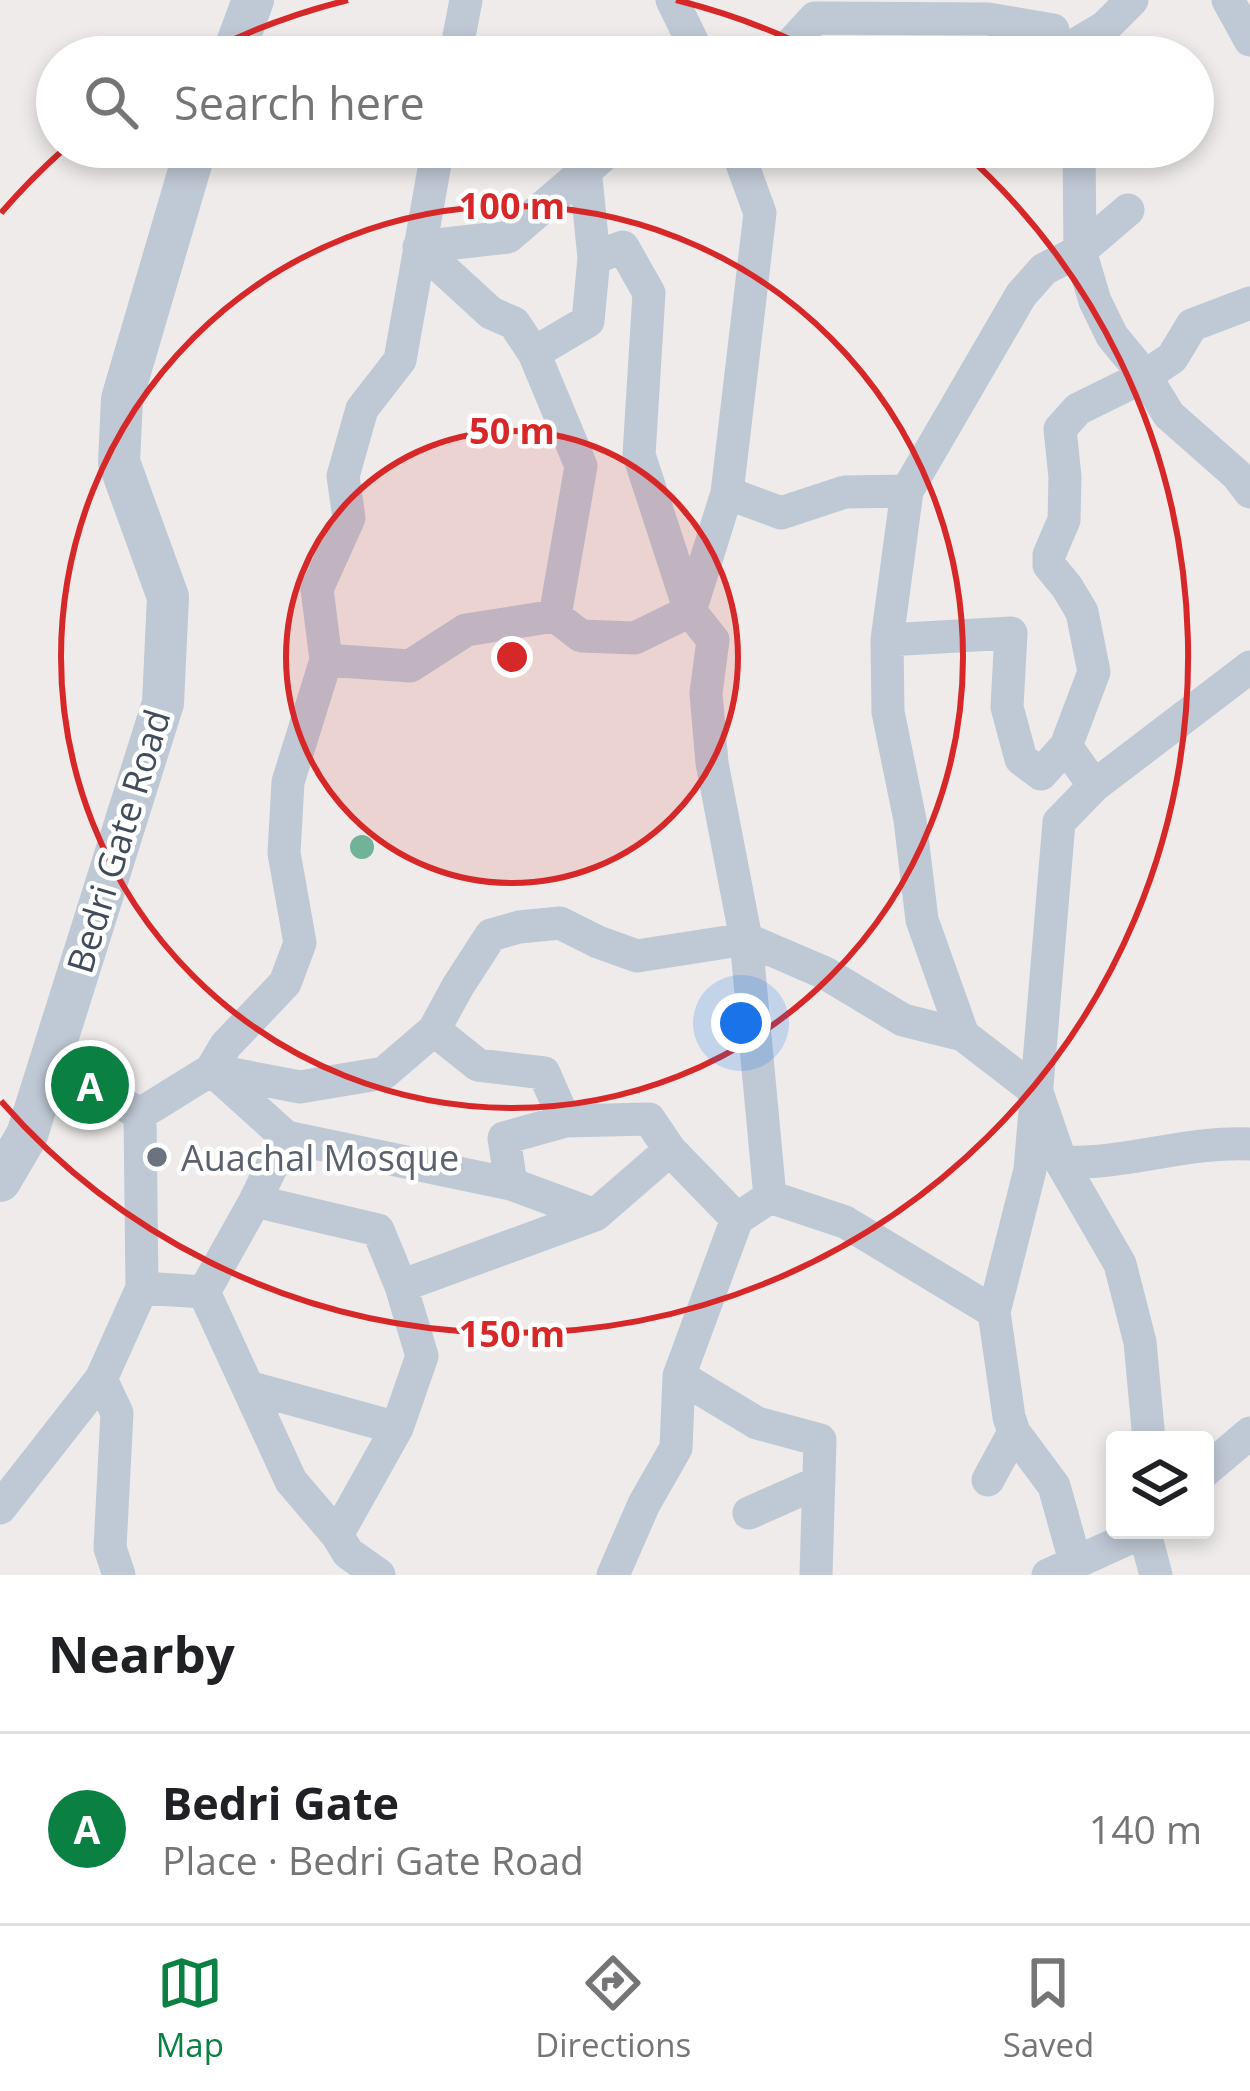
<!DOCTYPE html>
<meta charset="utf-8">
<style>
:root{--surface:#fff;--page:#f2f2f2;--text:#202124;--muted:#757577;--line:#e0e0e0;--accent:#0b8043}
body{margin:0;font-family:"Open Sans",sans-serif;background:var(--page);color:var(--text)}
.controls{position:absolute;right:36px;bottom:36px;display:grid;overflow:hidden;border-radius:12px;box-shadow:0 6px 18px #0003}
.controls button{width:108px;height:108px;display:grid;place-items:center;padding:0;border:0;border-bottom:3px solid var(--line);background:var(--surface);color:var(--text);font:60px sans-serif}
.you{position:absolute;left:741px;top:1023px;width:42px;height:42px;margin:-30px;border:9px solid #fff;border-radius:50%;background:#1a73e8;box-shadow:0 0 0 18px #1a73e833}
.badge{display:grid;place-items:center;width:78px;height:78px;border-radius:50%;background:var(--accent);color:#fff;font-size:39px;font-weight:700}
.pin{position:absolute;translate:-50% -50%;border:6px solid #fff;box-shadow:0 3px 12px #0006}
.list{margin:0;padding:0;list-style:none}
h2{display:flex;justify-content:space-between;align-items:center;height:156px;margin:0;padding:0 48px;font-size:51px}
h2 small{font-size:39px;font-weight:400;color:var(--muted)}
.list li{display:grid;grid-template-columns:78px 1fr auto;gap:36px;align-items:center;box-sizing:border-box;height:192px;padding:0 48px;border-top:3px solid var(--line)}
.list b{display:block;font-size:45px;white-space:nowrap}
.list p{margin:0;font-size:39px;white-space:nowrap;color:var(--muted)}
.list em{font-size:39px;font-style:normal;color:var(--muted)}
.icon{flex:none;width:66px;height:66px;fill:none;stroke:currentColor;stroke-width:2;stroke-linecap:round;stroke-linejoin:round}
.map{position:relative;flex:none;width:1250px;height:1575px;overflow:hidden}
.search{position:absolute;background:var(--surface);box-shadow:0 6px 18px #0003;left:36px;right:36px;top:36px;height:132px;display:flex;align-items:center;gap:30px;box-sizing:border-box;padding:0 42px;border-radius:66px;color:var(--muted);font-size:45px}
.sheet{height:348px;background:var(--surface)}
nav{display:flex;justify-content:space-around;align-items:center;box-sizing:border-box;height:168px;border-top:3px solid var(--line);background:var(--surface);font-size:33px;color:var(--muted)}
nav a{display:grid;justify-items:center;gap:6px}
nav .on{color:var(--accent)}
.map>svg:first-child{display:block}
</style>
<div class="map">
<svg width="1250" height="1575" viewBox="0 0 1250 1575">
<rect width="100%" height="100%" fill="#eeebea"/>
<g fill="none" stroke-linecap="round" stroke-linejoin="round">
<path stroke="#bfc8d5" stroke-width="33" d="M672 0 700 57
M1228 0 1250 40
M1060 54 1105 27 1132 0
M455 57 466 0
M779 57 815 18 988 19 1053 30
M736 147 760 213 727 493 781 513 845 492 907 491
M1079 147 1080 251 1095 301 1112 336 1145 376 1169 415 1237 475 1250 492
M419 247 508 237 613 147
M419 247 491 313 514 323 534 353
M594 258 623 247 649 293 639 455 690 611 713 640 706 693 712 763 746 939 770 1197 737 1219 679 1376 676 1448 644 1504 613 1575
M555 616 581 466 534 353 588 321 594 258 585 168
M887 640 1011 633 1007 707 1021 759 1041 774 1066 746
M326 660 410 666 466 630 555 616 581 636 635 638 690 611 727 493
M1094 786 1066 746 1094 672 1082 612 1067 587 1049 565V555L1064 520 1065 477 1060 429 1078 409 1145 376 1172 358 1192 325 1250 303
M434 1030 478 1065 544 1073 565 1121 504 1138 511 1184 595 1215
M963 1035 922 920 910 820 888 712 887 640 907 491 1021 295 1044 269 1080 251 1128 210
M49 1061 140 1114
M211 1070 300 1087 384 1073 434 1030 458 986 491 935 519 927 560 923 598 942 637 956 746 939 825 973 903 1020 963 1035 1037 1092 1061 1162 1120 1264 1140 1342 1149 1440
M140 1114 211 1070 226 1045 285 983 300 943 284 853 288 782 326 660 317 589 349 518 343 476 362 409 400 360 438 147
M565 1121 649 1119 670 1150
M286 1137 511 1184
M1061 1162C1124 1165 1187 1141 1250 1144
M770 1197 845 1222 994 1312
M255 1201 378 1230 401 1286 422 1356 397 1428 337 1535
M401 1286 595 1215 670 1150 737 1219
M142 1288 204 1292 291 1481 337 1535 348 1553 379 1575
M204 1292 255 1201 286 1137 213 1071
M679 1376 757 1423 820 1440 816 1575
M101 1379 117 1413 110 1548 119 1575
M248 1387 397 1428
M1205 1471 1250 1433
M988 1480 1014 1432
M0 1508 101 1379 142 1288 140 1114
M749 1513 819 1482
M1144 1530 1156 1575
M1075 1561 1054 1486 1014 1432 1009 1417 994 1312 1030 1170 1059 822 1094 786 1250 667
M1048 1575 1147 1530"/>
<path stroke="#bfc8d5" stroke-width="42" d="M232 57 253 0
M0 1181 27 1135 163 703 168 597 119 462 122 399 196 147"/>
</g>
<circle fill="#71b299" cx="362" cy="847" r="12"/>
<circle cx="512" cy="657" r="226" fill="#d62828" fill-opacity=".12"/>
<g fill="none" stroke="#d62828" stroke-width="6">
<circle cx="512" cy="657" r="226"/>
<circle cx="512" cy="657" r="451"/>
<path d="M1 213A677 677 0 0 1 63 150M199 56A677 677 0 0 1 348 0M676 0A677 677 0 0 1 825 56M961 150A677 677 0 1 1 1 1101"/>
</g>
<circle fill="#6b7280" stroke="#fff" stroke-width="4.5" cx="157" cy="1157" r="12"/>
<g text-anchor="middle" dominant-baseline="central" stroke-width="9" stroke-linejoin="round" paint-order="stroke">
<g font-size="36" fill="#414b5b" stroke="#fff">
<text transform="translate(118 841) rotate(-73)">Bedri Gate Road</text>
</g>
<g font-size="36" fill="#5b616d" stroke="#fff" text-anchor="start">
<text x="181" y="1157">Auachal Mosque</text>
</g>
</g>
<circle cx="512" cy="657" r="18" fill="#d62828" stroke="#fff" stroke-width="6"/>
<g font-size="36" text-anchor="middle" font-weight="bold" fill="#d62828" stroke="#fff" stroke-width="9" stroke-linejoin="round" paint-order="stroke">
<text x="512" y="219">100 m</text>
<text x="512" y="444">50 m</text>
<text x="512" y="1347">150 m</text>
</g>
</svg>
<div class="controls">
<button><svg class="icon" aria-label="layers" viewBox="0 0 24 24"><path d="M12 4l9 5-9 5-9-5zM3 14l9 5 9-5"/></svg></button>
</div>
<div class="you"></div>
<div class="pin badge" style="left:90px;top:1085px">A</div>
<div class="search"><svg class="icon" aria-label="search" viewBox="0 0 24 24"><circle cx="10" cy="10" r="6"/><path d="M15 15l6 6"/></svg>Search here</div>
</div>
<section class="sheet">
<h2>Nearby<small></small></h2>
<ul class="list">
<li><span class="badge">A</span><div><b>Bedri Gate</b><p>Place · Bedri Gate Road</p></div><em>140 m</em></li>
</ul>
</section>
<nav>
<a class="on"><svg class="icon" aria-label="map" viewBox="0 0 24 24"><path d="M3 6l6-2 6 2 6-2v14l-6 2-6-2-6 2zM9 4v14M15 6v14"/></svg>Map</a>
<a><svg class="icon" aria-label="directions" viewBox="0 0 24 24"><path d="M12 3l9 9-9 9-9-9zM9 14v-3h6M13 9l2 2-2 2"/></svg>Directions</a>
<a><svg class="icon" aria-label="saved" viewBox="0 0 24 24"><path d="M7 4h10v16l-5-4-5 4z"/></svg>Saved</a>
</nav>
